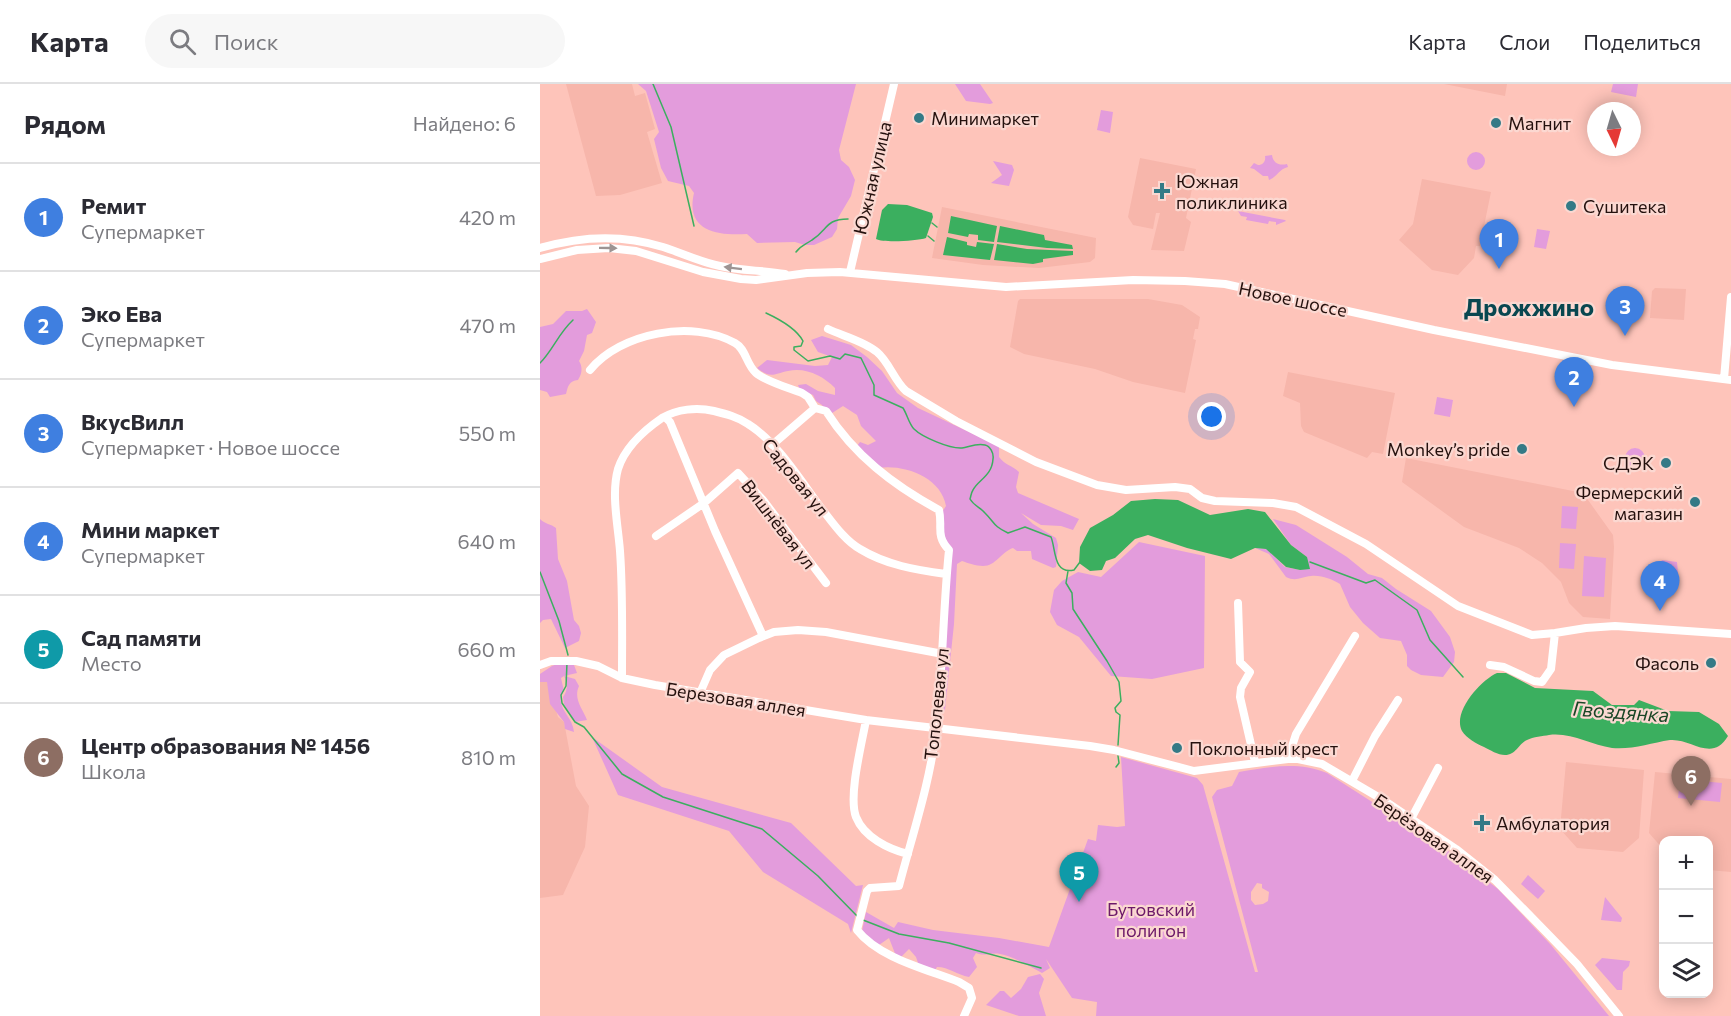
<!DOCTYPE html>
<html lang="ru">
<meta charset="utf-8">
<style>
:root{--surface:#fff;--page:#f7f7f7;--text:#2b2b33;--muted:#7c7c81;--line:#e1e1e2;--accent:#347a86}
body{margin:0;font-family:Commissioner,sans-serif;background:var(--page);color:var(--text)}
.controls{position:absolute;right:18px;bottom:18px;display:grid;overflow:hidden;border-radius:12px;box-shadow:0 3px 15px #0003}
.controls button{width:54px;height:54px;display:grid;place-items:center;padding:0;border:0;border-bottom:2px solid var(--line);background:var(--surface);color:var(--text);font:30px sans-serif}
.compass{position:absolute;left:1047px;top:18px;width:54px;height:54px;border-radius:50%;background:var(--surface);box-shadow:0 3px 15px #0003;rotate:175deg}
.you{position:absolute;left:672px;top:333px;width:21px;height:21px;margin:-15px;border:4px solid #fff;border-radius:50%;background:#1a73e8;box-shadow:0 0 0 9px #1a73e833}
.badge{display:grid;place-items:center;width:39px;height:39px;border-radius:50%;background:var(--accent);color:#fff;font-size:20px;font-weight:700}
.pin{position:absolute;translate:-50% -50px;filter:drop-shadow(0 2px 3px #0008)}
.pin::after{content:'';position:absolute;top:32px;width:21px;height:18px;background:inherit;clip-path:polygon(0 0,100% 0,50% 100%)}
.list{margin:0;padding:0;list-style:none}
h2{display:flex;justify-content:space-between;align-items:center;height:78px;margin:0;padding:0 24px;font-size:26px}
h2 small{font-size:20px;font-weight:400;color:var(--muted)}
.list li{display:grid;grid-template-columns:39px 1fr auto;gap:18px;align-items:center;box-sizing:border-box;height:108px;padding:0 24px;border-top:2px solid var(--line)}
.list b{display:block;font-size:22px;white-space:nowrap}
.list p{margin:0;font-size:20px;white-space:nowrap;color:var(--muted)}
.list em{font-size:20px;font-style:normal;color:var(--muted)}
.icon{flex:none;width:33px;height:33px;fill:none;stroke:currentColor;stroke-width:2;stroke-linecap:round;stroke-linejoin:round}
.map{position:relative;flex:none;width:1191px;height:932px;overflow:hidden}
header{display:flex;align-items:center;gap:36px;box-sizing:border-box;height:84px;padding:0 30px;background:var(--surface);border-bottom:2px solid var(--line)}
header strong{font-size:28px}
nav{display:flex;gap:33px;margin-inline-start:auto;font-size:21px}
.search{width:420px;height:54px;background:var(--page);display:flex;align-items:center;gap:15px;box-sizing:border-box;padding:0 21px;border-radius:33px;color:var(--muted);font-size:22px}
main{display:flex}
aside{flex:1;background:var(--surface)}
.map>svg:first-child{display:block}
</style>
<header>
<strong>Карта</strong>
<div class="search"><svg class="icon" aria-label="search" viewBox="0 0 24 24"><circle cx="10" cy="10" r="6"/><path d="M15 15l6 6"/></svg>Поиск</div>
<nav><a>Карта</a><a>Слои</a><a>Поделиться</a></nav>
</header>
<main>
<aside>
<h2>Рядом<small>Найдено: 6</small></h2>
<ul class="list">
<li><span class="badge" style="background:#3f7fe0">1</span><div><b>Ремит</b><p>Супермаркет</p></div><em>420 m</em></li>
<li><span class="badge" style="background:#3f7fe0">2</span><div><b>Эко Ева</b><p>Супермаркет</p></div><em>470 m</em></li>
<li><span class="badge" style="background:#3f7fe0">3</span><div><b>ВкусВилл</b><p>Супермаркет · Новое шоссе</p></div><em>550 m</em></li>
<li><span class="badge" style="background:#3f7fe0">4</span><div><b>Мини маркет</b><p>Супермаркет</p></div><em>640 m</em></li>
<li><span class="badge" style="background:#0f9aa8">5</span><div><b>Сад памяти</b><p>Место</p></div><em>660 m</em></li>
<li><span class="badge" style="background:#8d6e63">6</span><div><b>Центр образования № 1456</b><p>Школа</p></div><em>810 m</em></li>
</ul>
</aside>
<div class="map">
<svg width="1191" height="932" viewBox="0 0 1191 932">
<rect width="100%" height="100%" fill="#fec4ba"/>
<path fill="#f7b6ab" d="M26 0H92L95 12 105 9 115 45 107 48 122 99 80 111 56 112Z
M904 0H967L965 12Z
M600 74 656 85 646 134 651 138 644 167 611 166 620 129H616L613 145 593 141 588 133Z
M882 95 951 108 940 162H936L934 174 918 191 892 186 859 156 873 140Z
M402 123 556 154 555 174 550 178 499 184 443 181 392 174Z
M1115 204 1146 205 1144 236 1110 234 1112 207Z
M480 215H608L642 221 660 233 658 245H655L653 255 656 256 645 309 593 298 555 285 484 270 470 263 478 217Z
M748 288 855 309 843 370 832 368 827 374 764 348 761 342 760 319 743 312Z
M866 374 1043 409 1073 451 1074 463 1070 535 1043 533 1029 519 1021 498 1002 479 979 464 924 443 862 398Z
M0 598H7L18 633 24 638 36 702 49 722 45 763 23 811 0 814Z
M1026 678 1104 686 1099 754 1083 768 1037 764 1020 745Z
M1115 688 1191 695V788L1169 786 1168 756H1124L1123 765 1109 749Z"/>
<path fill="#e39cdc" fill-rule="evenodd" d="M98 0H316L299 66 301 76 309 83 315 96 311 112 298 134 297 145 292 153 274 161H265L255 158 217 159 207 150C177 152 145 147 154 109L149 102 128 97 121 84 114 55 119 48 106 7Z
M415 0H440L453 19 450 20 426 17Z
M1073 0H1098L1096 13 1071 8Z
M561 26 573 28 570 49 557 46Z
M927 77a9 9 0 1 1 18 0a9 9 0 1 1-18 0Z
M732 71C733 79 739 82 747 80L748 83C739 85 737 93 729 96L728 92H723L714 85 710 84 714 79 718 81C723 81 726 77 725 72Z
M453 77 472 81 474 86 469 102 451 99 462 91Z
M698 127 745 136 746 137 736 141V138L729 137 728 140 706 136 707 133 701 132Z
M997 145 1010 147 1006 165 994 163Z
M47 225 56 238 52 249 47 251 44 267 39 277C43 283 42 290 38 296 29 297 28 302 26 310L10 313 7 308 0 306V243L13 240 26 227H42Z
M282 252 311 261 327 273 342 287 357 309 378 324 459 362V373C465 381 473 382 479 388L476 403 478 409 539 435 533 446 521 442 501 441 481 429 493 440 516 454 518 461 516 483 513 484 492 475 491 467H477L473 464C461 468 456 482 443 482 436 482 428 479 422 477L417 480 414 540 405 626 401 631 409 466 402 458 400 431 406 422C401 393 364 380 338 384L313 367 320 358 328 361 336 357 321 342 317 331 303 322 289 331 282 321 276 317 273 311 260 306 258 301 266 300 278 307 295 311V304C283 292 266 283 248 287 233 290 231 295 217 284L227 276 275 282 288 281 292 273 278 268 271 256Z
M897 313 913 316 910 333 894 330Z
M1085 374a10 10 0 1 1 20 0a10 10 0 1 1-20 0Z
M1022 422 1038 423 1036 445 1021 444Z
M0 435C5 440 11 440 16 444L18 475 27 497 34 536 39 542 41 549 39 557 25 564 11 535 3 536 0 539Z
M733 435 756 441 807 473 828 490 842 494 856 505 891 527 910 553 915 568 914 578 903 593 881 591 871 586 867 582V571L861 557 840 554 823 539 810 523 800 500C791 495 782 491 771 492 761 493 756 498 746 493L729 470 715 464 727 465 745 483 760 486 767 473 751 461Z
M599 458 665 472 664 584 612 595 571 592 539 553 517 541 510 528 514 506 522 497 538 488 561 493Z
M1020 459 1036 460 1034 485 1019 484Z
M1044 472 1066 474 1064 513 1042 512Z
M1122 476 1137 478 1138 489 1130 493 1127 505H1119L1118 503 1120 479Z
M20 579 34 581 37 589 24 592 35 595 39 602C33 615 43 625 47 636L35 638 24 620 23 613C28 606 28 599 24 592L21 594 24 607C13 622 33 632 34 648L25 645 24 638 10 620 7 598H0V590L12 582Z
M52 653 122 703 251 739 316 802 323 801 311 849 308 840 223 788 189 747 78 711Z
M581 673 657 694 663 701 715 888H718L672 713 677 706 692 702 699 688C730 683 757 677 787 689L907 766 958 805 1011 861 1069 932H556L557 918 532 914 506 875 510 884 502 889C489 882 475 873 460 870 451 868 446 873 436 869L433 874 437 883 429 893C417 891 409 883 397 883L394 888 379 882 376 873 369 865 360 874 356 872 349 854 339 861 327 856 322 847 326 828 354 844 358 838 393 846 459 854 509 863 548 755 556 757 558 741 577 743 585 742ZM717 799 722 800V804L729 808 728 817 723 820 715 821 711 816V808Z
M1140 695 1182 699 1180 718 1138 714Z
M988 791 1005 807 998 815 981 800Z
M1065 813 1082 834 1081 838 1061 836Z
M1062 874 1090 877 1089 882 1083 888 1082 906H1077L1055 881Z
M500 890 504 895 499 909 506 932H479L446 921 460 907H464L471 914 481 905 488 893Z"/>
<path fill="#3baf5f" d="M348 120 367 121 392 129 393 133 386 154C377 157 343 159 336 155L342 126Z
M411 132 457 142 454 158 438 156V151L429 150 428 153 408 149Z
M460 142 504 151 505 156 532 161 533 165 507 164 457 158Z
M407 153 427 158V161L436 163 437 158 454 160 450 176 403 171Z
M457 160 487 165 533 167V171L503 175V178L493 180 454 176Z
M615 415 638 416 670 431 708 425 725 428 751 461 767 473 770 485 760 486 746 483 726 465 715 464 691 475 647 464 608 451 595 455 575 474 566 477 562 486 550 487 539 479 540 463 550 444 573 431 591 417Z
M957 589H966L995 604 1053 607 1072 621H1094L1099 616 1128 627 1159 628 1179 640 1188 652C1172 679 1151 654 1130 656 1111 659 1091 666 1072 664 1051 661 1031 648 1009 651 1003 652 993 653 987 656 979 659 976 671 965 671 958 671 950 666 944 663 937 660 926 654 922 647 912 628 941 596 957 589Z"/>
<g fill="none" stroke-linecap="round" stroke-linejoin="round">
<path stroke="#3baf5f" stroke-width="1.5" d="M113 0 131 43 154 142
M392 139 397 143
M388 152 394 157
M256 168C261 161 265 161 272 156 288 146 285 135 308 135
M226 229C239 235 256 244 263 257L261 262 254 263V266L268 277 290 272 300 275 305 270 321 274 334 301V311L363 324C367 330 369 340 374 345 382 353 410 365 422 364 429 363 436 359 445 361 450 362 454 369 453 375 452 392 438 396 433 406 431 409 431 412 430 415 434 422 440 423 445 429 455 439 453 442 468 449L485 443 511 453C516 465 513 491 534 486L540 478
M0 279C13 266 18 250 33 236
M770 478 826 499 835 496 877 526 890 556 923 593
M528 487 526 499 532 509 533 525 567 577 579 598 581 617 575 624 576 628 580 631 578 661
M0 488 19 537 28 571
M27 579 26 602 21 611 22 619 35 638 44 643 82 690 123 713 222 745 278 792 317 832
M576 683 579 679 578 672
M323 836 359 850 409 859 501 884"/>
<path stroke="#fff" stroke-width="8" d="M0 164C41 152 82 150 123 163 142 169 160 178 180 182 201 187 223 186 245 190
M0 175 37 166 69 164 96 167 163 188 201 195 216 196 267 189 300 188 466 203 593 196 645 197 685 200 894 246 1072 281 1191 296
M310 188 354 0
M288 245C303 252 324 257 337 268 349 278 354 296 366 307L416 337 496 378 557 401 586 406 635 403 650 405 662 414 675 417 733 419 756 423 826 460 918 522 992 551 1015 549 1046 544 1075 542 1191 550
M50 286C80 249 152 235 195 259 206 265 206 280 216 289 225 297 249 304 262 309L268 313 275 324
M1184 295 1191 213
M125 333 130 338 175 447 223 552
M232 361 275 324 286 327C314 371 353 401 399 426 403 443 395 451 409 466 403 525 403 585 396 645 391 696 372 752 359 802L330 804 327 807 317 846C339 874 386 885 419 898L429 904 432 914 424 932
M116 452 164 419 198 389 223 416 286 499
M698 519 700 578 710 588 701 604 700 613 715 678
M0 581 11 577H36L58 582 82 594 115 601 326 636 550 662 574 666 654 687 748 675H758L782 680 845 717 916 765 955 796 1006 848 1037 880 1079 932
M950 581 964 583 994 597 1002 598 1011 585 1015 549
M82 594C82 552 83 509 80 467 78 441 71 410 78 385 85 363 103 347 122 334 137 325 157 323 174 327 186 330 198 333 208 340 239 359 263 401 285 429 295 442 306 457 320 465 346 481 376 486 406 490
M160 609 170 586 184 571 219 554 234 548 258 546 286 548 403 570
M326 636C322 659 308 712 316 733 324 753 348 765 368 770
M748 675 756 650 815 552
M812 697 835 652 858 616
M871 735 898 684"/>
</g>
<defs><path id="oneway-solid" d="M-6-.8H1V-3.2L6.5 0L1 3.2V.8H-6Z" transform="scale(1.5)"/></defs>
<g fill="#9d9493">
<use href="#oneway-solid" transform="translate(68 164) rotate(1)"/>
<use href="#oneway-solid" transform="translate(193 184) rotate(-173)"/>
</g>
<g fill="#347a86" stroke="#fbd8d1" stroke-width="2">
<circle cx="379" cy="34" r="6"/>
<circle cx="956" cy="39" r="6"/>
<path d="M619 98h6v6h6v6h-6v6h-6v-6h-6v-6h6z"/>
<circle cx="1031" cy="122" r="6"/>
<circle cx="982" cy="365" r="6"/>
<circle cx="1126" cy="379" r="6"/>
<circle cx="1155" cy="418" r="6"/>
<circle cx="1171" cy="579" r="6"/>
<circle cx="637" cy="664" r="6"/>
<path d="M939 730h6v6h6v6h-6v6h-6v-6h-6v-6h6z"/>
</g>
<g text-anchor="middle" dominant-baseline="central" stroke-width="4.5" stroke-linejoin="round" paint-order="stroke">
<g font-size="18" fill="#25110e" stroke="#fbd8d1" text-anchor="start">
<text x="391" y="34">Минимаркет</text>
<text x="968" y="39">Магнит</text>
<text x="636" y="97">Южная<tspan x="636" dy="21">поликлиника</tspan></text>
<text x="1043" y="122">Сушитека</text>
<text x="970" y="365" text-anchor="end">Monkey’s pride</text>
<text x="1114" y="379" text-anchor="end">СДЭК</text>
<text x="1143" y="408" text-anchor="end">Фермерский<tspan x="1143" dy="21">магазин</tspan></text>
<text x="1159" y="579" text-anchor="end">Фасоль</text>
<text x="649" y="664">Поклонный крест</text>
<text x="956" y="739">Амбулатория</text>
</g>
<g font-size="18" fill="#25110e" stroke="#fbd8d1">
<text transform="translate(332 94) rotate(-77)">Южная улица</text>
<text transform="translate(753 215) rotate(12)">Новое шоссе</text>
<text transform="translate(256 393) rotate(51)">Садовая ул</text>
<text transform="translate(239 440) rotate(52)">Вишнёвая ул</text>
<text transform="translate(196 615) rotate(9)">Березовая аллея</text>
<text transform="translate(396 620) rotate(-84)">Тополевая ул</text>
<text transform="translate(894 754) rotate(35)">Берёзовая аллея</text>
</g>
<g font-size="18" fill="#6d1969" stroke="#fbd8d1">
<text x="611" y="825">Бутовский<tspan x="611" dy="21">полигон</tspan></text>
</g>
<g font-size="20" font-style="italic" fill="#1a4626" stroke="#fbd8d1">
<text transform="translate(1081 627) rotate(4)">Гвоздянка</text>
</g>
<g font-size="24" font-weight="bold" fill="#084750" stroke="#fbd8d1">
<text x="989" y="222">Дрожжино</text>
</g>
</g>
</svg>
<div class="controls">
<button>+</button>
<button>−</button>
<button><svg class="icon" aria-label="layers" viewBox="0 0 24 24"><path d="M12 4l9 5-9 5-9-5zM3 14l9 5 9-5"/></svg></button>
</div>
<svg class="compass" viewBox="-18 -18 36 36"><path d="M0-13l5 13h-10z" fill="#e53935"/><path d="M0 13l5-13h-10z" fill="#7c7c81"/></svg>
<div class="you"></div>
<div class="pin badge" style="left:959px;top:185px;background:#3f7fe0">1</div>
<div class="pin badge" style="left:1034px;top:323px;background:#3f7fe0">2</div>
<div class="pin badge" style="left:1085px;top:252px;background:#3f7fe0">3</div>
<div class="pin badge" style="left:1120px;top:527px;background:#3f7fe0">4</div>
<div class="pin badge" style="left:539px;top:818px;background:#0f9aa8">5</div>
<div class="pin badge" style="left:1151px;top:722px;background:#8d6e63">6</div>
</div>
</main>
